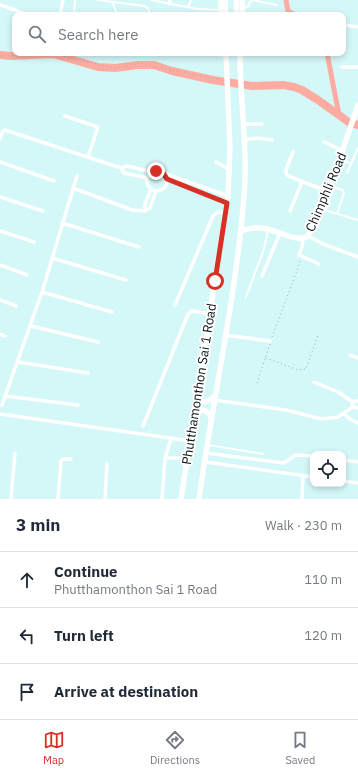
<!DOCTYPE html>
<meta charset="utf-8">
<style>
:root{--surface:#fff;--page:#f2f2f3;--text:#1f2937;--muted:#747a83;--line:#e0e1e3;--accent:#d93025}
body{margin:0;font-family:"IBM Plex Sans",sans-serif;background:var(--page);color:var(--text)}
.controls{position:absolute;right:12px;bottom:12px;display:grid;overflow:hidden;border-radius:8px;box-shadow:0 2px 6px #0003}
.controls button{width:36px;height:36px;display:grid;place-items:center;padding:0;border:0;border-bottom:1px solid var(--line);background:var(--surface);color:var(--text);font:20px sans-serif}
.stop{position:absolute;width:12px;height:12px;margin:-9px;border:3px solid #d93025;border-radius:50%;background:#fff}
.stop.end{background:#d93025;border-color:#fff;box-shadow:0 1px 4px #0008}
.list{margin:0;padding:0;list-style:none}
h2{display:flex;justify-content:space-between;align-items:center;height:52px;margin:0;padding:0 16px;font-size:17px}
h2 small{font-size:13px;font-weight:400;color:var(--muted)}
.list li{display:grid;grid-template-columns:26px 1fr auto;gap:12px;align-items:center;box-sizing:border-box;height:56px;padding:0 16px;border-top:1px solid var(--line)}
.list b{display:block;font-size:15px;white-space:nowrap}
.list p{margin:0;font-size:13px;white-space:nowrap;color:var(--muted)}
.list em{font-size:13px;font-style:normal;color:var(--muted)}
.icon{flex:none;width:22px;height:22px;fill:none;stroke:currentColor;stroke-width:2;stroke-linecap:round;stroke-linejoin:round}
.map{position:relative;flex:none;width:358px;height:499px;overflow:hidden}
.search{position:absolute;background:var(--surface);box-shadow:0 2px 6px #0003;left:12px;right:12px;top:12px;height:44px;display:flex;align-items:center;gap:10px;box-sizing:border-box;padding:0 14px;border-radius:8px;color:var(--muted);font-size:15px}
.sheet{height:220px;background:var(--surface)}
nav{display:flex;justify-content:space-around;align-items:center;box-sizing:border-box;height:56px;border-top:1px solid var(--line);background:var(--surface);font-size:11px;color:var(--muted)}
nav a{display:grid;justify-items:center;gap:2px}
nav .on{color:var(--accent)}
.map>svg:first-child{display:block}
</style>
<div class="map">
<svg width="358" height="499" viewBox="0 0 358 499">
<rect width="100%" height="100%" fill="#d4f7f8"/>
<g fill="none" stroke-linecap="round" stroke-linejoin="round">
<path stroke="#feaca1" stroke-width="5" d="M286 0 288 11 295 15
M327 53 339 115"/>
<path stroke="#feaca1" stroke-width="8" d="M0 55 10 56 53 54 98 67 115 68 138 65H154L172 71 213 80 252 86 283 85 294 87 302 90 318 100 350 123 358 125"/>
<path stroke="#90acad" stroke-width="1" stroke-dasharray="1 3" stroke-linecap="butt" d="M0 56 58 55 114 68 142 63 155 67 217 79
M272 337 298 268 300 260
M266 358 298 370 306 369 318 335
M257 383 270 344"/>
<path stroke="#fff" stroke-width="2" d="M98 0 144 6 148 8 150 15
M151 0 197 9 221 10
M112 2 118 15
M188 7 191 0
M244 8 249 6V3L252 0 277 5
M74 15 75 0
M342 159 351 164 358 148
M347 173 351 164
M321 209 358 220
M326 210C329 203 330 191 336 188L343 190 344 193 337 214
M246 297 264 249 268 230
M208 445 263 454"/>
<path stroke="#fff" stroke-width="3.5" d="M169 4 170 0
M0 5 29 15
M60 15 63 0
M343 21 345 25 358 27
M195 53 226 55
M342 67H358
M65 116 98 127 88 157
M244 124H262
M0 139 3 131 5 130 121 168
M244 140 258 138 272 140
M324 142 343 151
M293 152 286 170V173L288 176 327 191
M0 162 54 181
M216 162 230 170
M147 181a10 10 0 1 1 20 0a10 10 0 1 1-20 0Z
M163 173 228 196
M147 178 124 173 121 168 127 166 152 172
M167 179 227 203
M73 188 132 210 145 211
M151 189 145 204V211L150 208 156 191
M0 197 43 211
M290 211 302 182
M62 223 139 247
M0 231 34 242
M308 236 323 244 358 257
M303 239 302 247 299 255 319 264
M52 258 126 280
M0 265 27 275
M262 276 280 233
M42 292 112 312
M0 300 16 306
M175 305 213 216 218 212 226 213
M31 326 98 342
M0 334 5 336
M225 335 270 341
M350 355 358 358
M18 362 88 373
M314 382 338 392 353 402
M5 396 78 405
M214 400 286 410 322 419 338 417 353 407
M358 401H355L352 403 353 407 358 408
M2 405 42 292 77 176
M0 414 191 441
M344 414 350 419 358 423
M143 426 188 314 192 311 210 314
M206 453 284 463 296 455 313 456
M165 458H188
M343 460 358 462
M205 462 313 477
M343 481 358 483
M11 499 15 453
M58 499 61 461 63 459H71
M105 499 107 464
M162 499 165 458 171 439
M302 499 303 476"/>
<path stroke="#fff" stroke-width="5.5" d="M221 0V15
M225 0 226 15
M236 0 237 15
M242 0 243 15
M241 231C247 229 255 227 262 228 276 229 297 244 308 236L340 158 358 105
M197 395 200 401C206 403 210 401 215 396
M195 415C201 407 208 410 211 418
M181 499 228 196 230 148 226 53
M199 499C213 398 236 297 244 196 248 148 240 101 240 53"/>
</g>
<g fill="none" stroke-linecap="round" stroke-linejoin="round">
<path stroke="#d93025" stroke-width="5" d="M156 171 163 173 167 179 227 203 215 281"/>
</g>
<g text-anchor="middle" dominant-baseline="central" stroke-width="4" stroke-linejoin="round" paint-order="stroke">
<g font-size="13" fill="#061213" stroke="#fff">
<text transform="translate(326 192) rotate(-67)">Chimphli Road</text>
<text transform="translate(199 384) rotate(-81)">Phutthamonthon Sai 1 Road</text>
</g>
</g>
</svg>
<div class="controls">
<button><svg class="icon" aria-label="locate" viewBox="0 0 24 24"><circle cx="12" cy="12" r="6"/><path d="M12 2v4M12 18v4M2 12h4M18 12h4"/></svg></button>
</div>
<div class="stop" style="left:215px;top:281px"></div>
<div class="stop end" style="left:156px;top:171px"></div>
<div class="search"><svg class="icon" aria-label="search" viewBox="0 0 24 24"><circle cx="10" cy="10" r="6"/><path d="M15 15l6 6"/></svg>Search here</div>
</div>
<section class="sheet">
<h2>3 min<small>Walk · 230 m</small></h2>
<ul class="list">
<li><svg class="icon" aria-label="ahead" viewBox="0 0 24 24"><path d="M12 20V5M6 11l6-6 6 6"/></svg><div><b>Continue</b><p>Phutthamonthon Sai 1 Road</p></div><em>110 m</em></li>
<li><svg class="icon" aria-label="left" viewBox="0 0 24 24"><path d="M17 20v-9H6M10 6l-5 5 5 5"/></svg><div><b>Turn left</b></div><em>120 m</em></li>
<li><svg class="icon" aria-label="arrive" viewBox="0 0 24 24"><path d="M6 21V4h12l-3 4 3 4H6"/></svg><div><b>Arrive at destination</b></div></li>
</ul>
</section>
<nav>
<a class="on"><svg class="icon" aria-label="map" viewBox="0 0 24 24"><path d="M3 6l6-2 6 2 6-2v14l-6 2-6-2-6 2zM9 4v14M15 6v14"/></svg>Map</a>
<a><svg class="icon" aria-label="directions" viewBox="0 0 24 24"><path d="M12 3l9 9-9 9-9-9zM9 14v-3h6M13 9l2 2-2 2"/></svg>Directions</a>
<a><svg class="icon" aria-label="saved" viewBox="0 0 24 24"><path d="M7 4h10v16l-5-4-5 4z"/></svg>Saved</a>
</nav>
